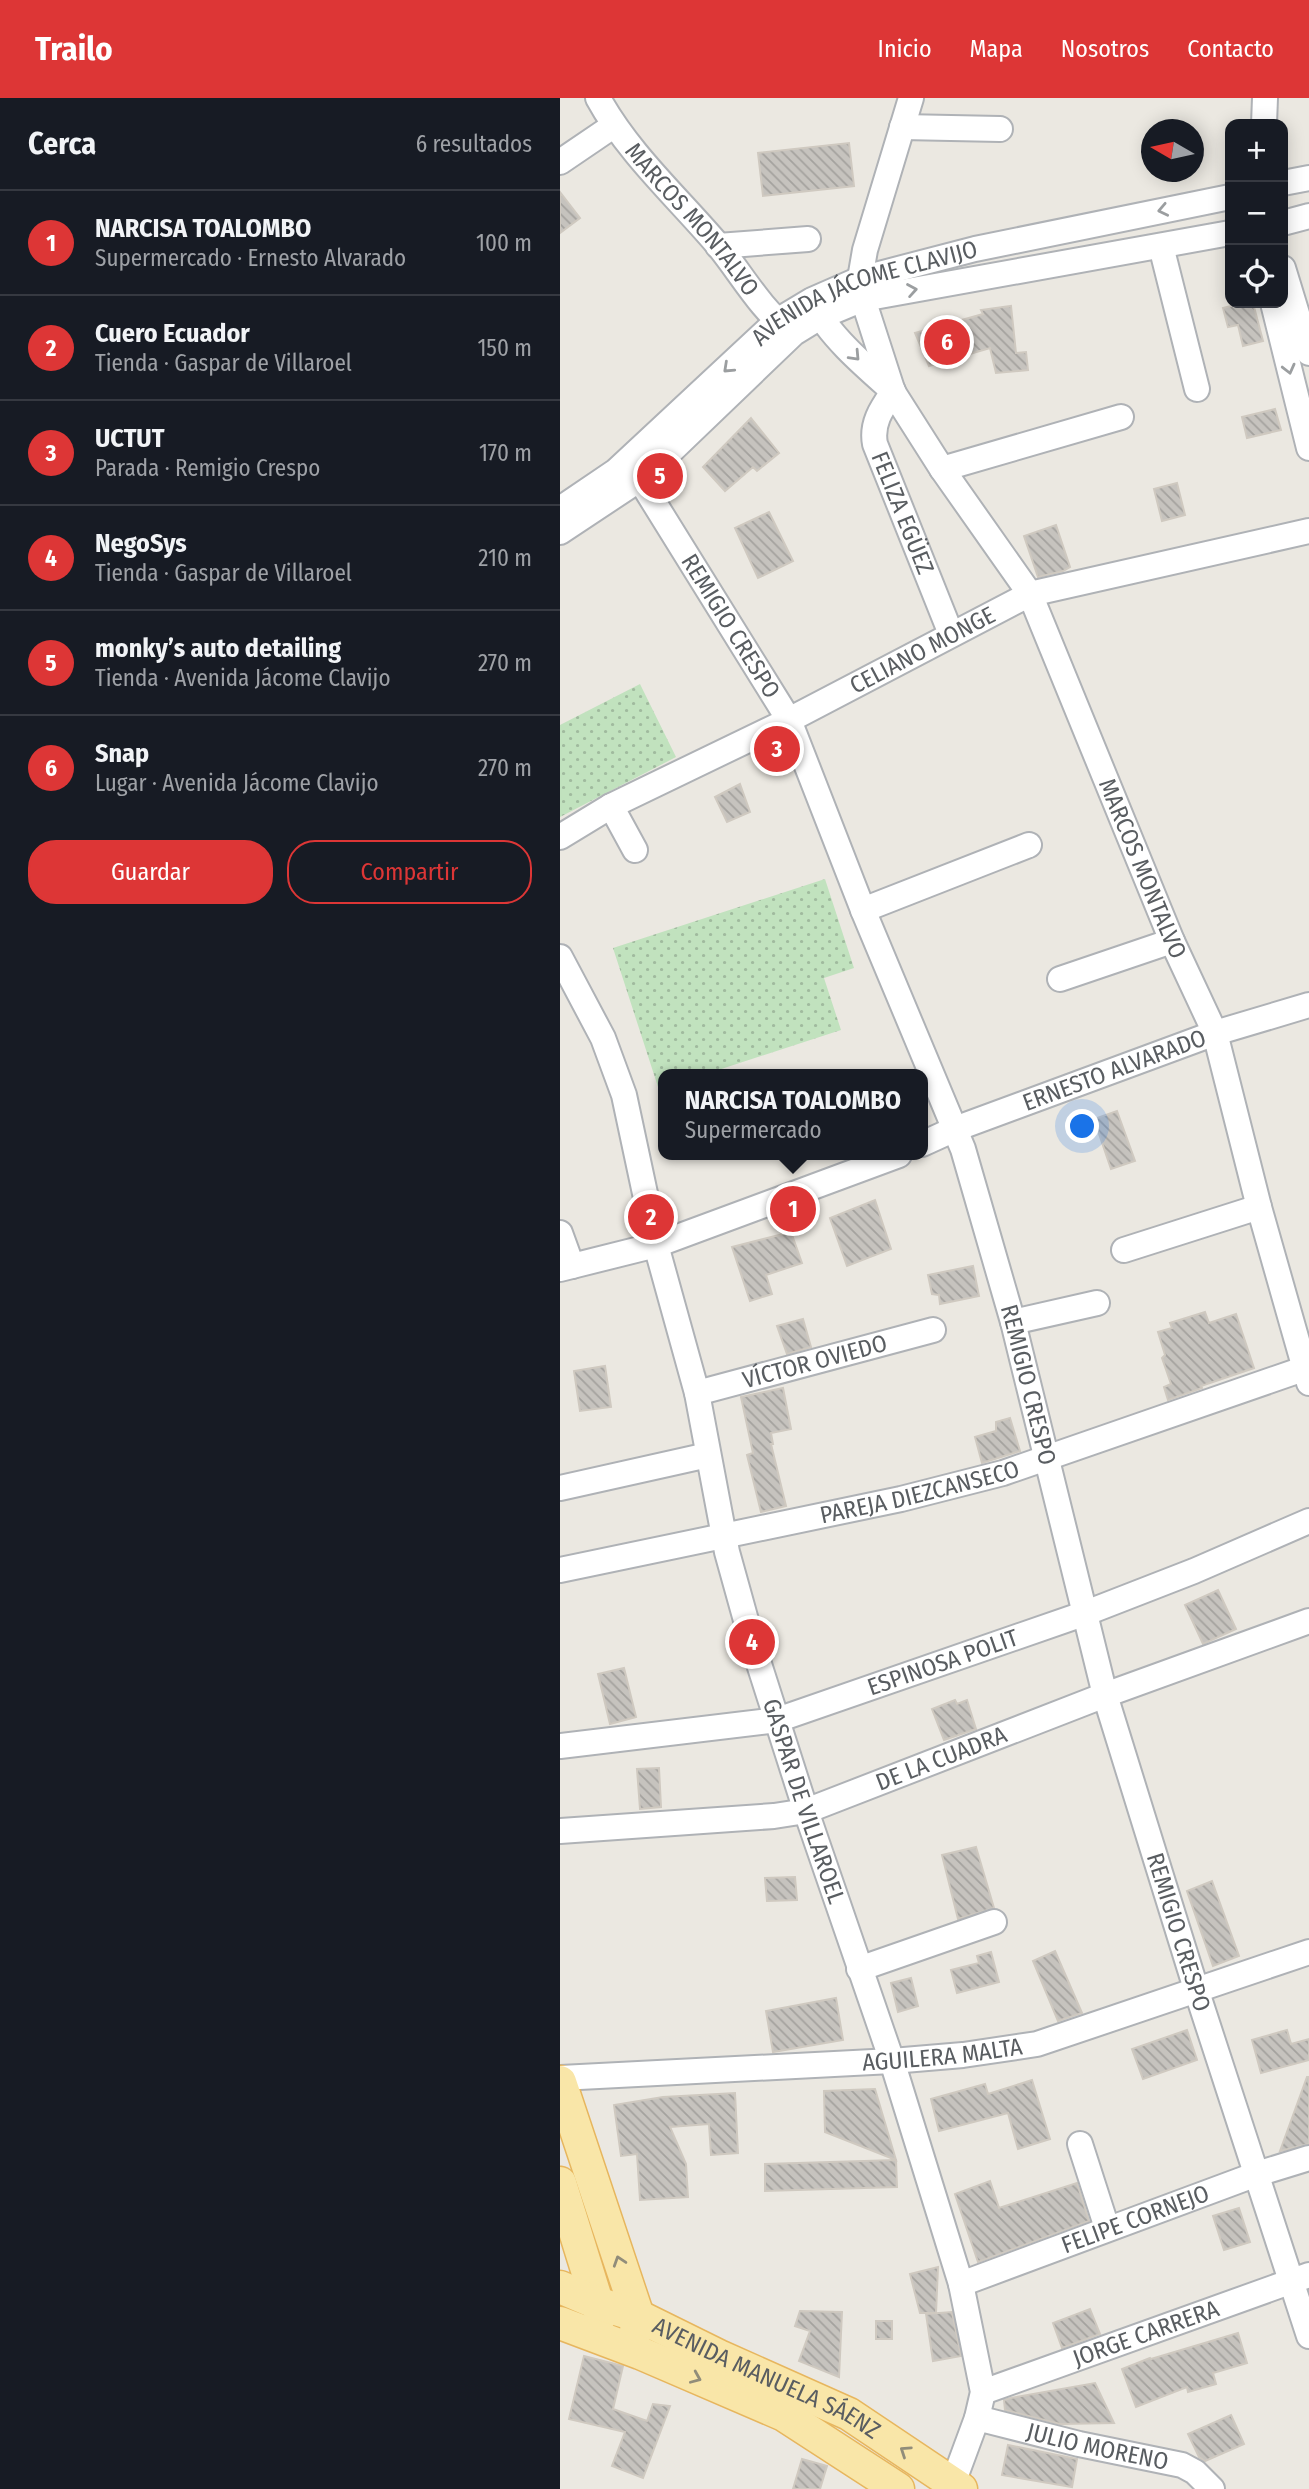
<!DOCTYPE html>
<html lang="es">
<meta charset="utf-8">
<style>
:root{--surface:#171b24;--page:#242831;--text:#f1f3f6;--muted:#9ea1a6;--line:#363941;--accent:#dd3636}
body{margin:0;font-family:"Fira Sans Condensed",sans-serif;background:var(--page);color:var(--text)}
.controls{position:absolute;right:21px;top:21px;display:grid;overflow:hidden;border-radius:14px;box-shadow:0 4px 18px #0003}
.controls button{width:63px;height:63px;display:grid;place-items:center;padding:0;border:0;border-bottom:2px solid var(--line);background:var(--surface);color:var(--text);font:35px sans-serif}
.compass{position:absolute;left:581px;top:21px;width:63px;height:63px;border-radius:50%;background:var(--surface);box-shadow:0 4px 18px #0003;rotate:279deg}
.you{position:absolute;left:523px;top:1029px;width:24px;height:24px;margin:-18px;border:5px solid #fff;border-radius:50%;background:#1a73e8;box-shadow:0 0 0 10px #1a73e833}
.badge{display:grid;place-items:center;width:46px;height:46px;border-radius:50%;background:var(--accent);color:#fff;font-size:23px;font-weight:700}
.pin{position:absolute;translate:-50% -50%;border:4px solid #fff;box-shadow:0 2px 7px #0006}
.popup{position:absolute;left:98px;top:971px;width:270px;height:91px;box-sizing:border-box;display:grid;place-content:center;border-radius:14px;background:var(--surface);filter:drop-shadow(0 2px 5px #0005);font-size:23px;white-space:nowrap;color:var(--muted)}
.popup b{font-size:26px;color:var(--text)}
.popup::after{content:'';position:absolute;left:50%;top:100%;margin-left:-14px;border:14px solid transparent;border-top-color:var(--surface)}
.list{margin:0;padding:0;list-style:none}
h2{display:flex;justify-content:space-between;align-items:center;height:91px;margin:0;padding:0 28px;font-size:30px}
h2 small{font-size:23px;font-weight:400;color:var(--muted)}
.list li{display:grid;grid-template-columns:46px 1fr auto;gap:21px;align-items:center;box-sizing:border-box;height:105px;padding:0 28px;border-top:2px solid var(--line)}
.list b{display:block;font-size:26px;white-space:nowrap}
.list p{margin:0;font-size:23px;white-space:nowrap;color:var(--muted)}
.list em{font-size:23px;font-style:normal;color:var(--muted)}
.actions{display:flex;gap:14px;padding:21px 28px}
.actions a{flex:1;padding:16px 0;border:2px solid var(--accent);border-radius:28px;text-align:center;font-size:24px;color:var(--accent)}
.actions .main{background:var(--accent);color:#fff}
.icon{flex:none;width:38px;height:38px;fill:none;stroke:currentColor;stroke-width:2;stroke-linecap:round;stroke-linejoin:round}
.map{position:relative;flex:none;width:749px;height:2391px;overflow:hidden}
header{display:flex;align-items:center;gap:42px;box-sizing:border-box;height:98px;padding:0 35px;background:var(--accent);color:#fff}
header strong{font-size:33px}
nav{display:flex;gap:38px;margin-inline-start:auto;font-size:24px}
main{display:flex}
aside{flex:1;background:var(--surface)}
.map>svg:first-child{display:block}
</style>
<header>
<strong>Trailo</strong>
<nav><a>Inicio</a><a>Mapa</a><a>Nosotros</a><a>Contacto</a></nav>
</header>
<main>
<aside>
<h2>Cerca<small>6 resultados</small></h2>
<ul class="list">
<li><span class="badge">1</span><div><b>NARCISA TOALOMBO</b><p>Supermercado · Ernesto Alvarado</p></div><em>100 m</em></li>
<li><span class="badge">2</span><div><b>Cuero Ecuador</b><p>Tienda · Gaspar de Villaroel</p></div><em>150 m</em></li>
<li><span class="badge">3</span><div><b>UCTUT</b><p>Parada · Remigio Crespo</p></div><em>170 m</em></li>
<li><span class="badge">4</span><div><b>NegoSys</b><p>Tienda · Gaspar de Villaroel</p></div><em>210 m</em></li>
<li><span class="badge">5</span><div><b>monky’s auto detailing</b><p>Tienda · Avenida Jácome Clavijo</p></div><em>270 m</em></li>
<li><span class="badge">6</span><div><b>Snap</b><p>Lugar · Avenida Jácome Clavijo</p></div><em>270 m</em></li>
</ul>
<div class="actions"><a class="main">Guardar</a><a>Compartir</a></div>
</aside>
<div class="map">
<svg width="749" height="2391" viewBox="0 0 749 2391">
<defs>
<pattern id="green-dots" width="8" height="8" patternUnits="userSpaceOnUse" patternTransform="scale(1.75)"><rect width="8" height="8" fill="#c1e2be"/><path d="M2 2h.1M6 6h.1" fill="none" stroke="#a0ba9e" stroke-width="1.8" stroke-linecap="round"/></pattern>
<pattern id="building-back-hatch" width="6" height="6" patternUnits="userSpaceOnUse" patternTransform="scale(1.75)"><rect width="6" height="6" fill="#c6c3be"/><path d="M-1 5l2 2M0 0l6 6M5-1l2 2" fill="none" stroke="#a4a29e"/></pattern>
</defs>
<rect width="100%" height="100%" fill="#ebe8e1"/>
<path fill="url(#green-dots)" d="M80 586 116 659 0 719V627Z
M265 781 294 870 264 880 281 932 146 976H104L103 990 99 992 53 850Z"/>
<path fill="url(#building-back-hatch)" stroke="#cfc9c0" stroke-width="2" d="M289 45 294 88 203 98 198 55Z
M0 94 20 120 0 135Z
M683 205H693L703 243 683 248 678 227 668 229 663 210Z
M451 208 456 255 466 254 468 272 436 275 430 250 369 268 355 235 423 216 421 212Z
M715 311 721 332 687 340 682 319Z
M191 320 219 355 197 373 193 369 165 393 143 369Z
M617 385 625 417 602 423 594 391Z
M209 414 233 463 198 480 175 430Z
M496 427 510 469 503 473 478 479 464 438Z
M180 686 190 714 167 724 155 699Z
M557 1013 575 1063 551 1071 534 1021Z
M315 1102 331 1151 287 1168 270 1120Z
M231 1134 242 1165 206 1177 212 1196 190 1203 172 1149Z
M413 1168 419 1198 380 1206 379 1197 372 1196 368 1177Z
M645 1214 649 1225 676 1216 694 1270 641 1288 642 1290 608 1302 604 1289 611 1286 602 1260 605 1257 598 1234 612 1230 610 1225Z
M243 1221 251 1249 227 1256 217 1228Z
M45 1268 51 1309 20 1313 14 1273Z
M223 1290 231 1331 211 1335 213 1346H211L226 1408 201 1414 187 1357 193 1355 181 1299Z
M450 1320 460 1353 422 1365 415 1339 436 1333V1324Z
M658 1492 676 1531 643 1546 625 1507Z
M64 1570 76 1619 50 1626 38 1576Z
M395 1602 397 1606 407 1602 416 1631 384 1642 372 1611Z
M99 1670 101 1709 80 1711 77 1671Z
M416 1749 434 1810 398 1821 382 1757Z
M235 1779 237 1802 207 1803 205 1780Z
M652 1783 679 1858 653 1868 627 1793Z
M495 1853 522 1915 498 1923 473 1863Z
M431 1854 439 1884 397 1895 391 1872 419 1865 417 1858Z
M351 1880 358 1908 338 1914 331 1885Z
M276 1900 283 1942 213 1954 206 1913Z
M627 1932 637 1962 583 1981 572 1951Z
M727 1932 731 1946 749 1941V1962L701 1975 692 1942Z
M747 1979H749V2046L720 2053Z
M472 1982 490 2041 458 2051 448 2015 379 2033 371 2001 425 1986 428 1996Z
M315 1991 336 2062 265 2034 264 1993Z
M175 1995 178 2055 151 2057 149 2026 110 2029 126 2066 128 2099 80 2102 77 2056 61 2058 54 2007 103 1999Z
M336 2062 337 2089 205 2093V2066Z
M430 2083 439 2110 517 2085 529 2123 418 2164 395 2096Z
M679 2110 690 2144 664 2152 653 2118Z
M378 2169 376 2215H360L350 2176Z
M530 2211 540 2236 502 2250 493 2225Z
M240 2213 282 2214 279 2279 239 2263 250 2233 235 2228Z
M392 2214 401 2258 373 2263 366 2216Z
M316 2223H332V2241H316Z
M678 2235 687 2265 653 2275 656 2286 628 2294 627 2289 576 2309 562 2271 590 2260 591 2261Z
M24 2258 63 2268 53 2311 87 2323 93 2306 110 2308 83 2380 52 2368 65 2334 9 2321Z
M535 2285 554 2325 500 2326 445 2312 444 2302 451 2300Z
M671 2317 684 2346 645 2363 639 2359 628 2336Z
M448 2347 517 2361 512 2389 442 2377Z
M242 2361 267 2368 260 2391H233Z"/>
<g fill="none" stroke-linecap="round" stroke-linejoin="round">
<defs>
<g id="minor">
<path id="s1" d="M38 0C68 55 117 99 157 146 181 175 200 211 230 233"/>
<path id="s2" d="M351 0 305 152 300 181 303 201 333 294 382 371 470 496 612 843 655 935 699 1109 749 1285"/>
<path d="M704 26 705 0"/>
<path d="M342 29 440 31"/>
<path d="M0 64 53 28"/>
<path d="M723 85 749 80"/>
<path d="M723 125 749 118"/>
<path d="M158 148 248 141"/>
<path d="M601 148 637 291"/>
<path d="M723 170 749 255"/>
<path d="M713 205 749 350"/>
<path d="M254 207C269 238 307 270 333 293"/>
<path id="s3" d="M333 294C322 310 311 325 315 346L391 536"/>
<path d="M382 371 561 319"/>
<path id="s4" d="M80 382 229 622 303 812 403 1051 453 1224 545 1597 637 1894 749 2238"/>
<path id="s5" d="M0 411 56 373 217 223 252 202 300 181 415 151 670 99"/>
<path d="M0 434 86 377 234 235 260 219 303 201 670 135"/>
<path d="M51 708 75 752"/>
<path id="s6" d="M0 739 51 708 229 622 470 496 749 433"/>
<path d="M303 812 469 747"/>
<path id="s7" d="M0 859 43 940 64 997 96 1147 137 1295 167 1454 192 1544 246 1713 332 1963 401 2186 423 2294 417 2320 393 2385"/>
<path d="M500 881 612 843"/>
<path id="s8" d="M362 1046 395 1031 655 935 749 907"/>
<path d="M0 1135 12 1168"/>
<path d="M564 1152 699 1109"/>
<path d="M0 1171 96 1147 339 1057"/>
<path d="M453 1224 537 1205"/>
<path id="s9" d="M137 1295 373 1232"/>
<path d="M0 1390 148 1357"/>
<path id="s10" d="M0 1472 341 1401 443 1375 749 1269"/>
<path id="s11" d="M0 1648 217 1622 526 1515 634 1473 749 1423"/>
<path id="s12" d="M0 1733 214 1718 246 1713 545 1597 749 1523"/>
<path d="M299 1871 434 1824"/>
<path id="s13" d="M0 1980 332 1963 403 1957 477 1946 749 1854"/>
<path d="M520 2046 547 2130"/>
<path id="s14" d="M401 2186 697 2076 749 2060"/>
<path id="s15" d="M423 2294 749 2177"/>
<path id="s16" d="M417 2320 519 2346 622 2367 635 2374 652 2391"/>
</g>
<g id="major">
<path d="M0 1984 78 2218 76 2233"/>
<path d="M0 2085 41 2217"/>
<path id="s17" d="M0 2189 37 2205 78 2218 159 2258 289 2316 401 2391"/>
<path d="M0 2225 80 2255 224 2317 338 2391"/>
</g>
</defs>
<use href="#minor" stroke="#afb2b6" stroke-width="28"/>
<use href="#major" stroke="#e7b65e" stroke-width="35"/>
<use href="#minor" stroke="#fff" stroke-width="24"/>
<use href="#major" stroke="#f9e6a8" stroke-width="32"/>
</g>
<defs><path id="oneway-chevron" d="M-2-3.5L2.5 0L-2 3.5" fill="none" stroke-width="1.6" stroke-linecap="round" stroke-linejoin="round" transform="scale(1.75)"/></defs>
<g stroke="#9b9ea0">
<use href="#oneway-chevron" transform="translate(603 112) rotate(168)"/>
<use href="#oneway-chevron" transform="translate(352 192) rotate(-10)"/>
<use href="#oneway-chevron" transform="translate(295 258) rotate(47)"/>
<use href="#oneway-chevron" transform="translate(168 270) rotate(137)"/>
<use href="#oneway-chevron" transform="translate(729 271) rotate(76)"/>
</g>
<g stroke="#918d7a">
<use href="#oneway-chevron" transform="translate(59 2163) rotate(-108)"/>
<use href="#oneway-chevron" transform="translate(136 2280) rotate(23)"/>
<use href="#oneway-chevron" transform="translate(345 2353) rotate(-146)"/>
</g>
<g text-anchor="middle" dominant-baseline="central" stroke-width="6" stroke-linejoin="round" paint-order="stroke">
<g font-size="24" fill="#595d61" stroke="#fff">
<text stroke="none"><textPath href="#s1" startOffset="154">MARCOS MONTALVO</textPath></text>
<text stroke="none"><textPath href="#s5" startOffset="380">AVENIDA JÁCOME CLAVIJO</textPath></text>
<text stroke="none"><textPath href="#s3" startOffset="131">FELIZA EGÜEZ</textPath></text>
<text stroke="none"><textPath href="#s4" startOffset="172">REMIGIO CRESPO</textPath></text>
<text stroke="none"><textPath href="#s6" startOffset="408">CELIANO MONGE</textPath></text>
<text stroke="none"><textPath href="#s2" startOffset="847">MARCOS MONTALVO</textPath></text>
<text stroke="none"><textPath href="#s8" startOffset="206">ERNESTO ALVARADO</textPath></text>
<text stroke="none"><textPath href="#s9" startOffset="122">VÍCTOR OVIEDO</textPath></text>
<text stroke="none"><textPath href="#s4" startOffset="990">REMIGIO CRESPO</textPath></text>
<text stroke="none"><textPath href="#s10" startOffset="368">PAREJA DIEZCANSECO</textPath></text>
<text stroke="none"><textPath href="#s11" startOffset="394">ESPINOSA POLIT</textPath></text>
<text stroke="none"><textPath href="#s12" startOffset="392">DE LA CUADRA</textPath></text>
<text stroke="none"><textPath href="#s7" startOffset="882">GASPAR DE VILLAROEL</textPath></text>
<text stroke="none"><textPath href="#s4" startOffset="1558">REMIGIO CRESPO</textPath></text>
<text stroke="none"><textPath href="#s13" startOffset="383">AGUILERA MALTA</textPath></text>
<text stroke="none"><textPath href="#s14" startOffset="186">FELIPE CORNEJO</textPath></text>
<text stroke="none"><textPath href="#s15" startOffset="173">JORGE CARRERA</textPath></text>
<text stroke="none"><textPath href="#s17" startOffset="226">AVENIDA MANUELA SÁENZ</textPath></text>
<text stroke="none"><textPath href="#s16" startOffset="124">JULIO MORENO</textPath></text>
</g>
</g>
</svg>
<div class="controls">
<button>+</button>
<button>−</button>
<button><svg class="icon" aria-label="locate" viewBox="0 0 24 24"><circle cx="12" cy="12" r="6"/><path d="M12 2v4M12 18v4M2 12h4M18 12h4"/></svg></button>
</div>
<svg class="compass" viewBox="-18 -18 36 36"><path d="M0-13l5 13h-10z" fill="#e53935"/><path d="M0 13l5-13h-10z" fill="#9ea1a6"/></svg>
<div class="you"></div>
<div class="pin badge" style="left:233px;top:1111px">1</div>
<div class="popup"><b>NARCISA TOALOMBO</b>Supermercado</div>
<div class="pin badge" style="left:91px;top:1119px">2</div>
<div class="pin badge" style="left:217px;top:651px">3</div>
<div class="pin badge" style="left:192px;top:1544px">4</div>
<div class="pin badge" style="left:100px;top:378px">5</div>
<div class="pin badge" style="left:387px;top:244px">6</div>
</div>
</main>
